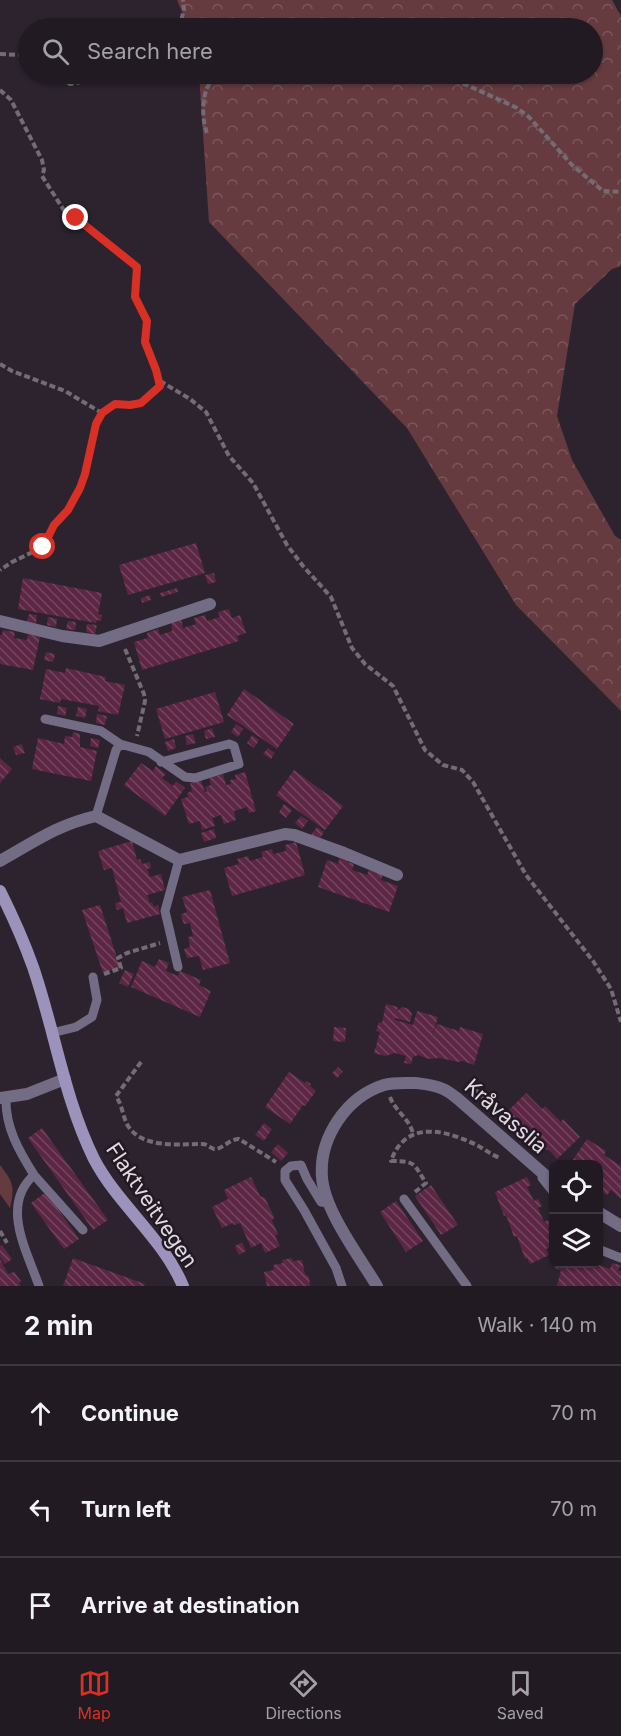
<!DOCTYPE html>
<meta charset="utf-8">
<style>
:root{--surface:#211a22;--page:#2d272f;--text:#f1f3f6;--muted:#a2a1a5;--line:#3e3840;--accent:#d93025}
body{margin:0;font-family:Inter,sans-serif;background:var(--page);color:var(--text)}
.controls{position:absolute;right:18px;bottom:18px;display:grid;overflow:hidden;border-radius:12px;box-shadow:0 2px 4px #0004}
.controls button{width:54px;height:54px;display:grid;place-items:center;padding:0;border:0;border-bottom:2px solid var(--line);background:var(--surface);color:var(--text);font:30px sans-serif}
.stop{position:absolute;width:18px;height:18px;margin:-14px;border:4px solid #d93025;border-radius:50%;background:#fff}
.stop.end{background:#d93025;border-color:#fff;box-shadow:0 2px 6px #0008}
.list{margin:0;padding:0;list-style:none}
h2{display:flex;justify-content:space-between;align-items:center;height:78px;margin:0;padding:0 24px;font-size:26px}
h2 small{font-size:20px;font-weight:400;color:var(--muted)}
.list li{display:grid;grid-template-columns:39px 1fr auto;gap:18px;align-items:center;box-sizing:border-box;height:96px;padding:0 24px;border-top:2px solid var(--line)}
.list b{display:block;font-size:22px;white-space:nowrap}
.list em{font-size:20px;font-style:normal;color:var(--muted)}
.icon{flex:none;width:33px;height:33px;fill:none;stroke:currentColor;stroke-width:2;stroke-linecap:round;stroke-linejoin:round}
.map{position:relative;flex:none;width:621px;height:1286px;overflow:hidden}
.search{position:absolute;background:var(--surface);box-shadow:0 2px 4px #0004;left:18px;right:18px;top:18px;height:66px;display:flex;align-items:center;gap:15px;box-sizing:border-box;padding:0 21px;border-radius:33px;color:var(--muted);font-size:22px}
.sheet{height:366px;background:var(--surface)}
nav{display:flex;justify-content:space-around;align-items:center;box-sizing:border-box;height:84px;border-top:2px solid var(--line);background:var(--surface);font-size:16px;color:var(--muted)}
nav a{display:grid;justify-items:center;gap:3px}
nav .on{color:var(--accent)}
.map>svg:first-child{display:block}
</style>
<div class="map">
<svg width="621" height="1286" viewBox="0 0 621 1286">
<defs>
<pattern id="forest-crowns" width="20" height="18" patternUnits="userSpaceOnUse" patternTransform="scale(1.5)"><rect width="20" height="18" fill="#663b3f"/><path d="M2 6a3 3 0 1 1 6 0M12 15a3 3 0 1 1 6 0" fill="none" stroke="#7c575a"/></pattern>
<pattern id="building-back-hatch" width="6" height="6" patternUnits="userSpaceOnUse" patternTransform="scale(1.5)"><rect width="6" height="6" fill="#5c2644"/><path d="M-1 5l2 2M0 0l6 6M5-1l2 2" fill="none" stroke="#73455f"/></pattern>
</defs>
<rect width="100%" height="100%" fill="#2c232e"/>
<path fill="url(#forest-crowns)" d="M177 0H612L621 16V266L612 269 575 304 557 416 572 460 615 536 621 540V711L516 605 407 428 209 222 199 74H592V28H189Z"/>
<path fill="#663b3f" d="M0 1165C13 1182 15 1186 10 1208L0 1194Z"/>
<path fill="url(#building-back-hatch)" d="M196 543 205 573 128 595 119 565Z
M214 573 216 582 208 584 205 575Z
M23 578 102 593 98 614 102 615 101 621 97 620 96 623 18 609Z
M177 588 178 592 161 597 160 593Z
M150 595 151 600 142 603 141 598Z
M229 609 232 618 240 615 246 633 237 636 239 641 142 670 134 642 148 638 147 633 158 629 160 635 172 631 171 621 181 618 183 628 196 624 194 618 205 615 207 621 220 617 218 612Z
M29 614 37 615 36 624 27 622Z
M48 617 57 619 56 627 47 625Z
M68 621 76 622 75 630 66 629Z
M87 624 97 625 95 634 86 632Z
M3 630 15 632 14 638 27 640 28 634 40 637 33 670 0 664V635H2Z
M46 652 55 654 53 662 44 660Z
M66 668 106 677 105 681 125 685 118 715 98 711 99 706 61 699 60 703 40 699 46 669 65 673Z
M244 689 294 724 277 749 227 715Z
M215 692 224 722 165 739 156 709Z
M58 706 67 708 65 716 57 714Z
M78 707 87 709 85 718 76 716Z
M97 714 107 716 105 725 96 723Z
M236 724 243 729 238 737 231 732Z
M212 728 215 737 206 739 204 731Z
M73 732 80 734V747L97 751 91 781 32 769 38 738 64 744 65 736 72 737Z
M193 734 196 743 187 745 185 736Z
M252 735 259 740 254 748 247 743Z
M91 738 100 740 98 748 90 746Z
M174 739 176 748 168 751 165 742Z
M22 744 25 753 16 755 13 747Z
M268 748 275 753 271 759 263 754Z
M0 758 12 769 0 783Z
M141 763 153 771 156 766 166 774 162 778 173 786 176 781 185 788 165 816 124 785Z
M294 770 343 806 325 830 276 795Z
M245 772 256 811 249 813 247 807 234 811 236 820 224 824 221 815 212 818 215 826 202 830 200 821 189 824 181 799 188 797 187 793 192 791 190 783 201 780 205 792H207L205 787 211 785 209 778 223 774 226 785 231 784 230 780 236 779 235 775Z
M284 804 292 810 286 818 279 812Z
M301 816 308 821 302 829 295 823Z
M317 827 324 832 319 840 311 835Z
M214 829 216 838 204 842 201 833Z
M132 841 137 860 140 859 142 864 150 862 151 868 147 869 150 877 161 874 165 890 147 895 150 903 152 902 154 907 158 905 160 914 127 923 123 908 117 910 115 903 121 902 112 868 104 870 98 851Z
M296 842 305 875 232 896 224 868 239 864 237 859 248 856 250 861 263 857 261 852 272 849 273 854 286 851 285 845Z
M340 856 348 859 347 862 354 864 352 870 367 875 369 870 383 874 381 880 398 886 389 912 318 887 327 860 338 864Z
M210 890 230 963 203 970 199 956 187 958 184 949 190 947 188 937 193 936 190 923 184 924 182 919 181 914 187 912 182 897Z
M100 905 120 967 103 973 82 910Z
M159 959 169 963 166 971 178 976 180 971 201 980 199 985 211 991 200 1017 131 987 142 961 155 967Z
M125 970 134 974 128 987 119 983Z
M386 1004 398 1007 397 1011 402 1007 409 1009 412 1014 410 1022 395 1018V1020L413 1025 417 1011 438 1017 432 1037 437 1024 459 1031 460 1027 483 1034 474 1065 463 1061 458 1062 440 1058 429 1059 418 1055 413 1057 411 1064 404 1063 406 1056 395 1053 385 1056 374 1053 380 1032 376 1031 379 1022 382 1023Z
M334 1027 346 1028 345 1042 333 1041Z
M338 1067 343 1072 337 1078 332 1073Z
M289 1072 305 1083 306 1081 311 1084 310 1086 316 1091 305 1106 303 1105 290 1124 265 1107Z
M526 1093 542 1109 545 1106 561 1122 563 1119 580 1137 557 1159 550 1151 539 1146 531 1137 521 1133 513 1124 504 1118 507 1115 505 1114Z
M264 1123 272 1129 264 1141 255 1135Z
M42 1128 108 1220 93 1230 28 1138Z
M587 1139 606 1151 604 1155 621 1166V1199L611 1190 607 1195 598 1190V1164H570Z
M278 1144 288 1153 281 1161 271 1152Z
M251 1177 260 1196 265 1198 274 1217 272 1221 278 1234 275 1236 280 1246 265 1253 261 1243 251 1248 240 1223 234 1225 233 1223 222 1228 212 1207 228 1199 224 1190Z
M527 1177 531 1185 527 1187 534 1201 538 1199 542 1206 538 1208 544 1222 548 1220 552 1227 548 1229 554 1240V1245L546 1249 549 1255 530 1264 527 1258 525 1259 517 1236 514 1237 506 1215 504 1216 495 1192Z
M431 1185 458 1225 441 1235 415 1196Z
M46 1192 79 1239 64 1249 31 1203Z
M396 1201 423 1241 406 1252 380 1212Z
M242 1242 246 1251 239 1255 235 1246Z
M2 1245 12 1259 5 1264 0 1257V1246Z
M73 1258 145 1284 144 1286H63Z
M292 1258 293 1261 302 1260 305 1274 309 1277 310 1286H267L264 1272 274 1270 273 1265 283 1263 282 1260Z
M0 1259 8 1274 14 1272 21 1281 19 1283 21 1286H0Z
M612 1263 620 1265 618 1271H621V1286H557L561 1270 554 1268 556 1264H596L610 1269Z"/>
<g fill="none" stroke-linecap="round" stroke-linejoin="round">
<path stroke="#736c75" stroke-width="4" stroke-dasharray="6 3" stroke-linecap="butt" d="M179 28 184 10 183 0
M0 54 22 55 28 59
M52 74 70 84 99 79H120L140 74
M428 74 467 85 517 108 529 117 572 165 603 191 621 192
M0 90 11 100 42 160 44 170 42 176 65 212 76 218 137 267 135 297 147 321 145 341 160 381V386L141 403 130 405 115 404 102 413 96 424 85 474 80 488 68 510 54 525 43 547 12 562 0 570
M207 133C202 121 202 100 207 88 210 81 217 77 222 74
M0 364 12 371 65 391 102 413
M160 381 190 399 206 412 229 456 253 483 287 545 303 566 331 597 352 648 365 664 393 686 425 750 443 765 462 770 473 782 526 875 593 961 611 989 621 1022
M125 649 144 694 145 701 137 736
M104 974 121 968 118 958 127 953 160 943
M141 1062 116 1096C123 1107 123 1118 128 1126 143 1149 179 1144 202 1144 208 1144 210 1148 214 1149 222 1150 229 1139 239 1139L276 1162
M474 1090 483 1094 480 1100
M390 1097C395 1111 410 1119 413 1134
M415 1192 426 1183C413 1163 416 1161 391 1161 404 1123 439 1128 470 1142 481 1146 489 1154 500 1158
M0 1231 7 1243"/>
<path stroke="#726c85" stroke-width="9" d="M45 719 101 731 120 744 149 752 185 777 195 778 239 764 234 746 229 744 161 762
M96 816 116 750 120 744
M178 967 165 911 179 860
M52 1033 76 1027 92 1017 97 1000 93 977
M6 1098C5 1127 19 1151 34 1175 0 1205 27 1251 39 1286
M34 1175 83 1230
M542 1178 554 1193
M404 1199 467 1286
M328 1203 321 1202 307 1179 301 1165 291 1166 285 1171V1180L304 1210 336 1268 342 1286
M598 1249 621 1258"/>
<path stroke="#726c85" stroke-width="12" d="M0 621 62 636 99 641 210 604
M0 861C34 842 57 825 96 816L179 860 285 834 294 835 344 853 397 875
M0 1098 27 1094 65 1079
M598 1212 621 1226
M377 1286C359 1256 324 1210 322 1177 319 1138 346 1097 384 1085 394 1082 406 1083 416 1083 425 1084 435 1085 443 1089 448 1091 453 1095 458 1099L554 1183"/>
<path stroke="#9c93bc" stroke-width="12" d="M0 891C12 915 24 942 33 967 55 1031 64 1098 94 1159 118 1205 163 1238 183 1286"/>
</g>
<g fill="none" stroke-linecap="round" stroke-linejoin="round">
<path stroke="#d93025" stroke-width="8" d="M43 547 54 525 68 510 80 488 85 474 96 424 102 413 115 404 130 405 141 403 160 386 156 370 145 342 147 321 135 297 137 267 76 218"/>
</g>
<g text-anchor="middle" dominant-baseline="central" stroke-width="5" stroke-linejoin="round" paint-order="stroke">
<g font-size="21" fill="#e0dae1" stroke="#231924">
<text transform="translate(506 1116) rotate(41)">Kråvasslia</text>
<text transform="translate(152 1205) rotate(56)">Flaktveitvegen</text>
</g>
</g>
</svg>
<div class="controls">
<button><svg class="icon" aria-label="locate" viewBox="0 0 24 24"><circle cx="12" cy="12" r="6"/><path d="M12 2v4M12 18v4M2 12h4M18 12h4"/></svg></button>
<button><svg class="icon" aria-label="layers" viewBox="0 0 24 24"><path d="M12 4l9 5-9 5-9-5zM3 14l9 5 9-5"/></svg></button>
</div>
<div class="stop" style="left:43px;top:547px"></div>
<div class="stop end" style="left:76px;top:218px"></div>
<div class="search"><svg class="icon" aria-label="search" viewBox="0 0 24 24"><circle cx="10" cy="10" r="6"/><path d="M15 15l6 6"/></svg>Search here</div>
</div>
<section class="sheet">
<h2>2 min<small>Walk · 140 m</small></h2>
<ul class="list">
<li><svg class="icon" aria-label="ahead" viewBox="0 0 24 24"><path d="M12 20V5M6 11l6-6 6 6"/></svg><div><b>Continue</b></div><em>70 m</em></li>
<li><svg class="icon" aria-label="left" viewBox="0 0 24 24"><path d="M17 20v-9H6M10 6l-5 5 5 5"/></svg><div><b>Turn left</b></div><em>70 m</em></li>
<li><svg class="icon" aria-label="arrive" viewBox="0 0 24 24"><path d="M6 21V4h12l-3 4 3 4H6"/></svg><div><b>Arrive at destination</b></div></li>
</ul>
</section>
<nav>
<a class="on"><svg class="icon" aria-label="map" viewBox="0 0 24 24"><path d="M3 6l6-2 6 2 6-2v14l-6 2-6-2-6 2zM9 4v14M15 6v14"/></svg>Map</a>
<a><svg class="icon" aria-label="directions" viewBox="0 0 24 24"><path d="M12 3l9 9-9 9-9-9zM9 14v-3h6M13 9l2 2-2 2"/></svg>Directions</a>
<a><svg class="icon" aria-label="saved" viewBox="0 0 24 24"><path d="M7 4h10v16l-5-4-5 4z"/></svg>Saved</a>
</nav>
